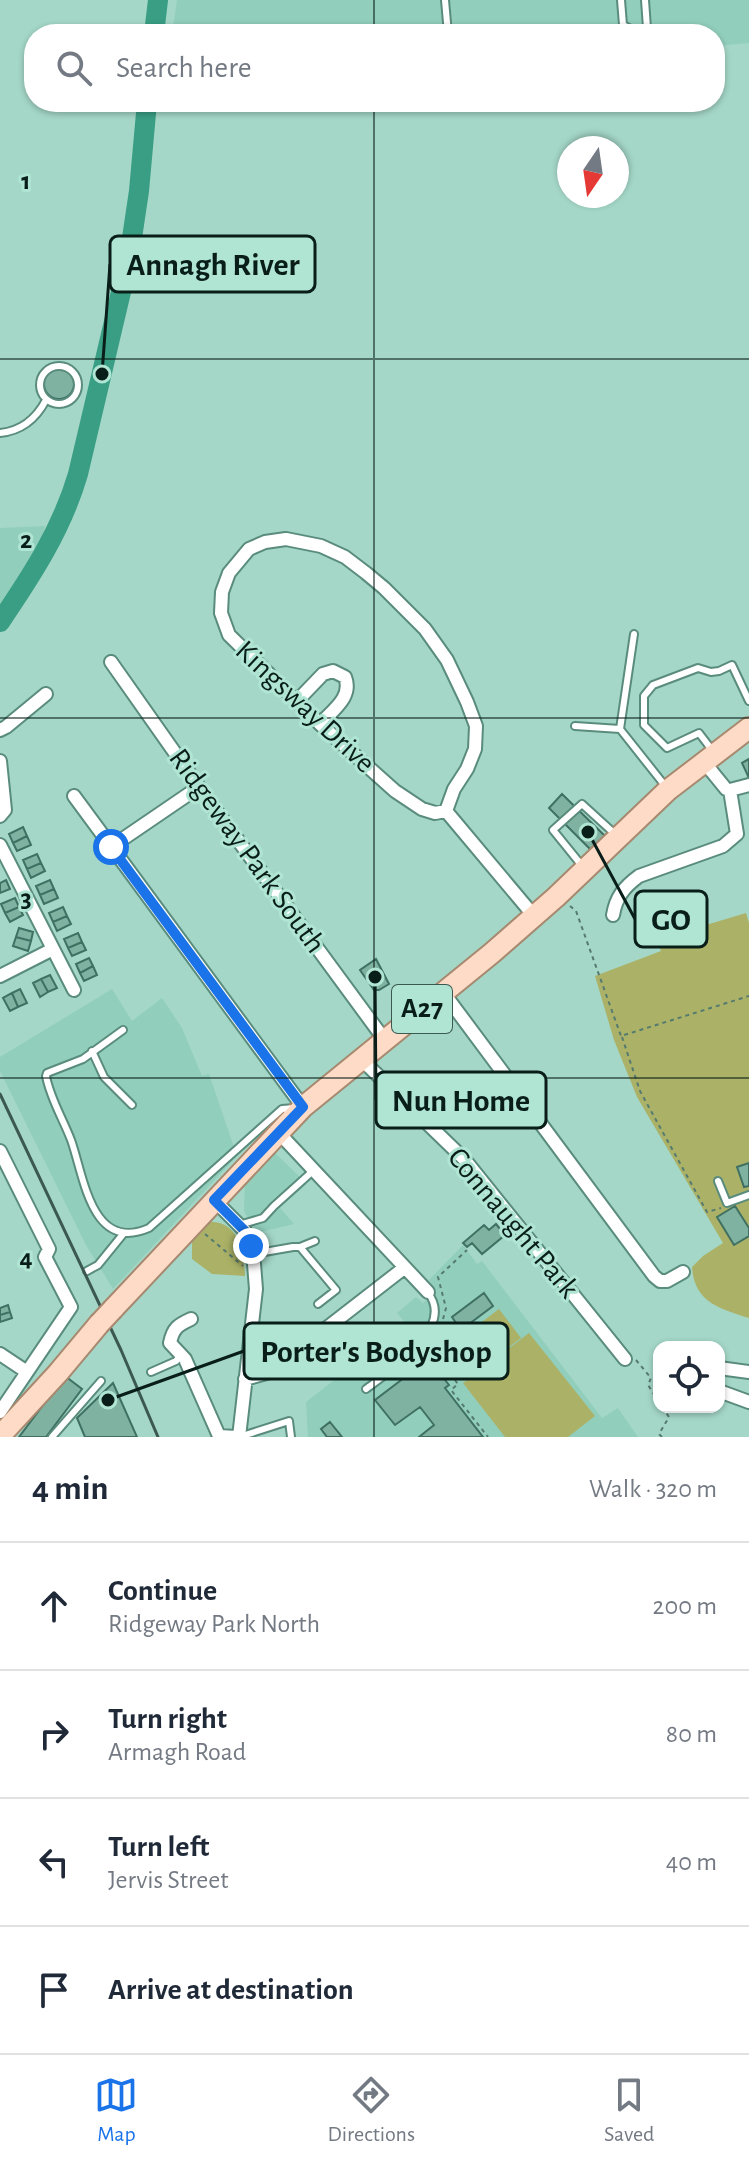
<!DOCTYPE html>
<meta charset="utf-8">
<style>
:root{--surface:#fff;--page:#f2f2f3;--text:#1f2937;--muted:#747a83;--line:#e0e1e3;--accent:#1a73e8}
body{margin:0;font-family:"Alegreya Sans",sans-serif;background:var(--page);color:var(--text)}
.controls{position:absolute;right:24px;bottom:24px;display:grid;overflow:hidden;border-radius:16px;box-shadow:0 2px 6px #0004}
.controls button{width:72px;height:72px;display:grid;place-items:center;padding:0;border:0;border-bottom:2px solid var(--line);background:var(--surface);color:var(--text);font:40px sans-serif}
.compass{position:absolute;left:557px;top:136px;width:72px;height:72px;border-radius:50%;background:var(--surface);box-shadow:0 2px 6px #0004;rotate:193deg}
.stop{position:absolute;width:24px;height:24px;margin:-18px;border:6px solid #1a73e8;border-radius:50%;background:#fff}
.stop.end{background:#1a73e8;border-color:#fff;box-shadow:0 2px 8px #0008}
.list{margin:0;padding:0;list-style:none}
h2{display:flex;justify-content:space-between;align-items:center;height:104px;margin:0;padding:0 32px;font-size:34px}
h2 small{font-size:26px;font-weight:400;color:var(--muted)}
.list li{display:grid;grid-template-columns:52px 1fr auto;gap:24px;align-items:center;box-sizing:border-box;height:128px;padding:0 32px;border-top:2px solid var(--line)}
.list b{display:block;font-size:30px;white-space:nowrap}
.list p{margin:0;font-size:26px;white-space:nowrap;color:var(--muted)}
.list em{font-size:26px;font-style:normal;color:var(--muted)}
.icon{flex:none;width:44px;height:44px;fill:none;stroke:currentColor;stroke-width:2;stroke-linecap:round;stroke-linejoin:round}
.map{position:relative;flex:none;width:749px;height:1437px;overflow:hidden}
.search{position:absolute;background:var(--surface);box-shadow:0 2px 6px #0004;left:24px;right:24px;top:24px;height:88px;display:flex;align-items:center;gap:20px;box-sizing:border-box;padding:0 28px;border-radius:32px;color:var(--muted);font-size:30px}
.sheet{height:616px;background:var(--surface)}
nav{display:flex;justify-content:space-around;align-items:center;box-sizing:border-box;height:112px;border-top:2px solid var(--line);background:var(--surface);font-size:22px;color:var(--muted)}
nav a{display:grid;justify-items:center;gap:4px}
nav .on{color:var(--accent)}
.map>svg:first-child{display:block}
</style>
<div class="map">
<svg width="749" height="1437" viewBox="0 0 749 1437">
<rect width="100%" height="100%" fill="#a4d7c7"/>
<path fill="#91cebb" d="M177 0H749V43L715 46V34H172Z
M45 526 37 556 0 608V528Z
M112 989 132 1021 162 998 182 1028 202 1076 209 1074 237 1156 113 1289 86 1245 0 1071V1057Z
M273 1151 307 1184 280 1208 294 1224 256 1233 244 1211 245 1180Z
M463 1245 477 1264 482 1261 602 1418 618 1408 638 1437H308L306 1402 406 1324 397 1313 416 1297 423 1303 437 1291 429 1280Z"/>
<path fill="#abb267" d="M746 913 749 923V1318C720 1309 694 1302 692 1267L703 1256 723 1243 637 1097 614 1040 595 976 661 951 656 940Z
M209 1222C239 1220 244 1253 245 1276L212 1274 192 1259V1236L203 1224Z
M499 1309 521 1338 463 1381 441 1353Z
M529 1333 595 1416 568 1437H505L463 1383Z"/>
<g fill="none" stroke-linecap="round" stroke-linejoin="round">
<path stroke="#399e84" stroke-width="20" d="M154 34 158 0
M0 622C32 575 62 529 78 474L129 258 139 191 147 102"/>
</g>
<path fill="#80b2a2" stroke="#3f7062" stroke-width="2" d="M44 384a15 15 0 1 1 30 0a15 15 0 1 1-30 0Z
M749 759V778L742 763Z
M562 794 605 836 591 850 549 808Z
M23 827 27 836 13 843 9 834Z
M27 836 31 845 17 851 13 843Z
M37 854 41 863 27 869 23 860Z
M41 863 45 871 31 878 27 869Z
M6 880 10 889 0 893V883Z
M50 880 54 889 40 895 36 886Z
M54 889 58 898 44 904 40 895Z
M15 898 19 907 5 913 1 904Z
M19 907 23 915 10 922 5 913Z
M63 907 67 916 53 922 49 913Z
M67 916 71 924 57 931 53 922Z
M19 928 33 932 31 941 16 937Z
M78 933 82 942 68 948 64 939Z
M16 937 31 941 28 951 13 946Z
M82 942 86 950 72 956 68 948Z
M89 958 93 966 80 973 76 964Z
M376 959 389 984 379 990H374L360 970Z
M93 966 97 975 84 981 80 973Z
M50 975 57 988 48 992 41 979Z
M41 979 48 992 40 997 33 983Z
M20 989 27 1003 18 1007 12 993Z
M12 993 18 1007 10 1011 3 998Z
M749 1163V1186L744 1187 737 1167Z
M735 1206 749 1228V1236L734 1245 717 1217Z
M496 1224 505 1235 482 1254 472 1243 467 1247 463 1243 484 1225 489 1230Z
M484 1293 493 1306 461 1330 452 1317Z
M8 1305 10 1312 0 1315V1308Z
M10 1312 12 1318 0 1322V1315Z
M430 1361 449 1385 445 1388 483 1437H419L434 1425 420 1407 395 1425 375 1400 425 1362 426 1364Z
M65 1376 82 1389 46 1437H19Z
M113 1383 137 1437H85L77 1418Z
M330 1422 342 1437H327L321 1429Z"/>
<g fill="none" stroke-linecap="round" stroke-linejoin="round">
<defs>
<path id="lane" d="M445 0 448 34
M621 0 623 25 636 32
M628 34 644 31 647 28 645 0
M40 385a19 19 0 1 1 38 0a19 19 0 1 1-38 0Z
M0 433C21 431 36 419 46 400
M634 634 620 729 666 787
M575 726 620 729
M712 750 699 733 667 748 644 725V696L653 685 698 668 711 672 719 671 732 665 749 701
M583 867 553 830 582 804 616 835
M123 1030 83 1059 47 1073 46 1076C50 1098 63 1119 71 1140 84 1176 91 1253 149 1228L282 1109 295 1108
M92 1051 104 1077 132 1105
M718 1181 727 1203 749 1195
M239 1225 263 1218 274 1206 314 1170
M300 1247 315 1241
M253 1254 293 1247H300L336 1290 318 1304
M87 1271 98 1265 124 1233
M426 1335 432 1339 443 1352
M151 1372 176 1361 181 1355
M366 1389C390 1371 456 1328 428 1293
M52 1437 101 1381
M239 1437 289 1421 291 1437"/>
<path id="street" d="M111 662 199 787 384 1039
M297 701 323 674 333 671 345 677C353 697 333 710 320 724
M0 730 6 727 46 694
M0 761 5 810 0 816
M704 762 726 789 730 790 749 785
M74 796 303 1107
M446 811 454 789 467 769 475 749 476 726 467 702 447 660 425 629 384 588 366 573 345 557 321 546 286 539 265 542 249 549 229 573 222 592 221 613 229 635 320 724 395 791 422 809 435 813 446 811 534 916
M0 845 74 990
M111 847 199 787
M613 915C616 897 624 887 639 876L723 846 737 834 730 790
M0 976 53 949
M443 992 654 1276 660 1281H667L683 1272
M361 1059 465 1160 625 1359
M278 1132 428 1292
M0 1151 49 1249 45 1257 71 1307 0 1412
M214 1200 245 1231 251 1246 254 1264 256 1289 239 1437
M191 1319C178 1325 173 1328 170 1343L185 1359 219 1436 236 1437
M0 1354 27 1372
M719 1368 749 1372
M245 1379 270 1372 404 1268
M719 1391 749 1402"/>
<path id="primary" d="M113 1309 303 1107 492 953 556 897 668 790 749 728
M0 1436 58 1373 99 1324"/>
</defs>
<use href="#lane" stroke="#5a8c7d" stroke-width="10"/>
<use href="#street" stroke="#5a8c7d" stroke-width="16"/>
<use href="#primary" stroke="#a78970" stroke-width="24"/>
<path stroke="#567a6f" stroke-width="2" stroke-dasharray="4 4" stroke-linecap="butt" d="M570 906 576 911 621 1036 749 996
M622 1037 640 1091 707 1212 721 1208
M205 1234 243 1266
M443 1319 446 1308 438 1277 467 1250
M636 1360 651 1378 648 1385 659 1402
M440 1361 458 1384 451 1390 488 1437
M662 1437 659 1434 669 1417 662 1407"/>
<use href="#lane" stroke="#fff" stroke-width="6"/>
<use href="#street" stroke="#fff" stroke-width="12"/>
<use href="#primary" stroke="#fddbc6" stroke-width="20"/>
<path stroke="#3b5950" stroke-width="3" d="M0 1094 121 1350 158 1437"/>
<defs>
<path id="primary-bridge" d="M99 1324 113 1309"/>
</defs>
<use href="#primary-bridge" stroke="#a78970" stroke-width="24" stroke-linecap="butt"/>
<use href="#primary-bridge" stroke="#fddbc6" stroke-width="20"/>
</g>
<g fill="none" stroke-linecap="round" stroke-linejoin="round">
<path stroke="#1a73e8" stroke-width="10" d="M111 847 303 1107 214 1200 245 1231 251 1246"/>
</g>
<path fill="none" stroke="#091e18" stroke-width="2" stroke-opacity="0.55" d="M374 0V34M374 102V1437M0 359H749M0 718H749M0 1078H749"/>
<g text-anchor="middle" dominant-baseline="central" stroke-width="6" stroke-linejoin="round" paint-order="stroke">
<rect fill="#b0e4d3" stroke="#3b5950" stroke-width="2" x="392" y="985" width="60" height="48" rx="6"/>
<g font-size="28" font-weight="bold" fill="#091e18">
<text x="422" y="1009">A27</text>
</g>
<g font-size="30" fill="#091e18" stroke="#b0e4d3">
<text transform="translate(305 707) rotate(43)">Kingsway Drive</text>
<text transform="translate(247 851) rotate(54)">Ridgeway Park South</text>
<text transform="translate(513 1223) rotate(50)">Connaught Park</text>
</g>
</g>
<g font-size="26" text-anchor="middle" font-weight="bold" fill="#091e18" stroke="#b0e4d3" stroke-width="6" stroke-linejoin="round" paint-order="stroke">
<text x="26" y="189">1</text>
<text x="26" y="548">2</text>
<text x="26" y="907">3</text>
<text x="26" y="1266">4</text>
</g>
<path fill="none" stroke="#091e18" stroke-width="3" d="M102 374L110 264M588 832L635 919M375 977L376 1100M108 1400L244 1351"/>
<g fill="#091e18" stroke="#b0e4d3" stroke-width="3">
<circle cx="102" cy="374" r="8"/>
<circle cx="588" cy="832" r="8"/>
<circle cx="375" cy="977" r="8"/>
<circle cx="108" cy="1400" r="8"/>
</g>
<g fill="#b0e4d3" stroke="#091e18" stroke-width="3">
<rect x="110" y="236" width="205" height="56" rx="8"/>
<rect x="635" y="891" width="72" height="56" rx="8"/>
<rect x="376" y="1072" width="170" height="56" rx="8"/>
<rect x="244" y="1323" width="264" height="56" rx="8"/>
</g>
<g font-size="32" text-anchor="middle" font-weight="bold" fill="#091e18">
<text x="213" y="275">Annagh River</text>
<text x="671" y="930">GO</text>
<text x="461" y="1111">Nun Home</text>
<text x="376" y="1362">Porter's Bodyshop</text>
</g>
</svg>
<div class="controls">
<button><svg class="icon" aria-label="locate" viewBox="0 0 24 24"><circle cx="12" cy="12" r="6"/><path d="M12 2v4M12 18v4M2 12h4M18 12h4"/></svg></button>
</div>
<svg class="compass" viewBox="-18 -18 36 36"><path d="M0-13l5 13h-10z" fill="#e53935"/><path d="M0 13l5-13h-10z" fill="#747a83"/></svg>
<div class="stop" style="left:111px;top:847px"></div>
<div class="stop end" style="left:251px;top:1246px"></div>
<div class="search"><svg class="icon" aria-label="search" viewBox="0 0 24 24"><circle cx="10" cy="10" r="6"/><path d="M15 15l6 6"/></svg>Search here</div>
</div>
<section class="sheet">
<h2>4 min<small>Walk · 320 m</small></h2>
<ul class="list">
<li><svg class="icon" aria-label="ahead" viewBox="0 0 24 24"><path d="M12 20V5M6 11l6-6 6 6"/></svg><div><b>Continue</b><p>Ridgeway Park North</p></div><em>200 m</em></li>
<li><svg class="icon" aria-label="right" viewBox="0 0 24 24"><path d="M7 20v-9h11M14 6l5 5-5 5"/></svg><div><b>Turn right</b><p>Armagh Road</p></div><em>80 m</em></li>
<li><svg class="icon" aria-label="left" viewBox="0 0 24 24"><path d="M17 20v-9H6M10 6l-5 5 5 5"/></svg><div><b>Turn left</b><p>Jervis Street</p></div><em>40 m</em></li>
<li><svg class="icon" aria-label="arrive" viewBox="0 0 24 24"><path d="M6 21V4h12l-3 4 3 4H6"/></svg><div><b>Arrive at destination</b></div></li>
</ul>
</section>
<nav>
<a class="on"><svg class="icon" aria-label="map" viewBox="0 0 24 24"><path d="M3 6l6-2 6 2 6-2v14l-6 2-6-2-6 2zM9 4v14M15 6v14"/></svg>Map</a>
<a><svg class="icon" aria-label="directions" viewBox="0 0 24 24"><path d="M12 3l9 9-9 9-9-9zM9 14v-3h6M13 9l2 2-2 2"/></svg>Directions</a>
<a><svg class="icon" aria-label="saved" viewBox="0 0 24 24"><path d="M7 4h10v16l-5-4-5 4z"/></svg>Saved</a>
</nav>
